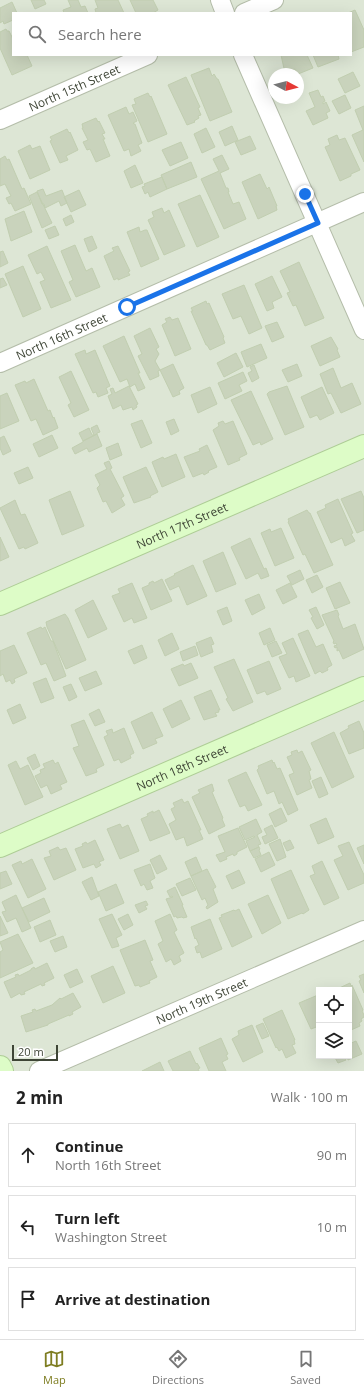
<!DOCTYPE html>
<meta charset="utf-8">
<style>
:root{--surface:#fff;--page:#f2f2f2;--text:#222;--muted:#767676;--line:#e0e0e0;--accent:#7e7d21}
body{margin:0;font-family:"Open Sans",sans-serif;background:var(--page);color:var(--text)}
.controls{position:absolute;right:12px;bottom:12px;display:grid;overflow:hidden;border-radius:0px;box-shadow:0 4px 16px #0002}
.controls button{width:36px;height:36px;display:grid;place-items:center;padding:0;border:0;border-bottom:1px solid var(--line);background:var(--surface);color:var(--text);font:20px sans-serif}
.compass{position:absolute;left:268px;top:68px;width:36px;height:36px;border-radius:50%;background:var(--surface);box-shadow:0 4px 16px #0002;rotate:97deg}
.scale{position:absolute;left:12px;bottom:10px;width:46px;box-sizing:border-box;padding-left:4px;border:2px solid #3e4536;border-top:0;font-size:11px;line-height:14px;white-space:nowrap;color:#3e4536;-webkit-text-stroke:3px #fff;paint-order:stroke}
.stop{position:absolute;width:12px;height:12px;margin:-9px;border:3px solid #1a73e8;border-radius:50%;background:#fff}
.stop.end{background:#1a73e8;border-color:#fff;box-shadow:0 1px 4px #0008}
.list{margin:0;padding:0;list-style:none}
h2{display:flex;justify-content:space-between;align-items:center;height:52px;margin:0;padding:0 16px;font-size:17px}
h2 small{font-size:13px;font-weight:400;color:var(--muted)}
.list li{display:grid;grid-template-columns:26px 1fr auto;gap:12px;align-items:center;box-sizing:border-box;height:64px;margin:0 8px 8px;padding:0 8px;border:1px solid var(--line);border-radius:0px}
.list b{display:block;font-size:15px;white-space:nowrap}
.list p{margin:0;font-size:13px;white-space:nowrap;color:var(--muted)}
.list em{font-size:13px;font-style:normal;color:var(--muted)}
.icon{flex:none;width:22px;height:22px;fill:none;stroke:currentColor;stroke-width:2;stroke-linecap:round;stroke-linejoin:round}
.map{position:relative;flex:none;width:364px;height:1071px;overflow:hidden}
.search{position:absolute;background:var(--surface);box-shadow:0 4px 16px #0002;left:12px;right:12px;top:12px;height:44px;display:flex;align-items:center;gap:10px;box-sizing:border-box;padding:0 14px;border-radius:0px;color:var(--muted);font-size:15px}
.sheet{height:268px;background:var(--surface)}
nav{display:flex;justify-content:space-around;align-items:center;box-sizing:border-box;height:56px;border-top:1px solid var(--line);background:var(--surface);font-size:11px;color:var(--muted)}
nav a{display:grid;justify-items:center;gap:2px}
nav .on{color:var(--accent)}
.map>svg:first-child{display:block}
</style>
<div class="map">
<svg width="364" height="1071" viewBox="0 0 364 1071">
<rect width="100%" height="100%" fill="#ecf2e6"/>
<path fill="#dde6d5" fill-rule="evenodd" d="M0 0H364V1071H0ZM13 13H351V55H13ZM274 74H298V98H274ZM319 990H349V1056H319Z"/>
<path fill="#c9d3bc" stroke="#c1ceb0" d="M31 0H44L46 4 35 9Z
M68 0H78L81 7 85 6 88 13H64L63 10 71 7Z
M95 0H118L124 13H96L95 9 98 8Z
M130 0H153L158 10 153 13H136Z
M12 2 17 13H13V20L4 24 3 21 0 23V8Z
M355 10 364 30V47L351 52V13H348Z
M6 29 7 31H9L13 39V55H27L32 66 12 75 0 48V32Z
M281 55H307L313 68 298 74H297L295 69 285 73Z
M313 55H338L339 59 318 67Z
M209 68 212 76 214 74 217 79H218L232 112 210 121 191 75Z
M353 72 360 86 345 93 338 79Z
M186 77 200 107 198 108 201 115 198 116 199 118 194 121 195 122 187 125 168 85Z
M318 90 321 97 323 96 325 101 323 102V104L326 102 330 111 326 113 328 118 313 125 306 111 315 107 309 93Z
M148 93 150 97 151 96 167 134 148 142 132 105 136 104 134 99Z
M345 95 351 108 339 114 332 101Z
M364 106V162L352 135 363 130 355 110Z
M126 107 129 114 133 112 137 121 133 123 134 124H135L142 143 138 145 141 151 131 156 129 149 124 151 108 115Z
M96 118 98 122 99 121 105 133 102 134 105 139H103L110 156 96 162 90 149 87 150 83 142 88 140 82 128H83L82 124Z
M232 126 238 140 225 146 219 132Z
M206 128 215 147 202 153 194 134Z
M67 129 69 133 70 132 78 150 66 156 68 160 60 163 50 141 52 140 50 137Z
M337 135 339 140 345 138 360 170 351 174V176L340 181 325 147 330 145 328 139Z
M250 136 256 149 241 155 235 142Z
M181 142 188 158 170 166 162 150Z
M30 145 32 149 40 146 50 170 30 179 18 151Z
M222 155 229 169 220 173 226 188H228L229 192H228L233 204 239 202 246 219 224 229 201 179 219 171 213 159Z
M5 156 7 160 9 159 22 189 24 188 31 204 15 211 11 203 9 204 6 198 11 196 5 184 0 186V159Z
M191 162 197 177 167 189 161 175Z
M135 165 143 183 131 188 124 171Z
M260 174 267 189 269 187 277 206H276L277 210 258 219 242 182Z
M162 177 167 189 150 197 148 192 145 194 142 187 145 186 144 184Z
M43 189 46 196 62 190 67 203 61 206 59 201 45 208 44 204H42L37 191Z
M79 190 86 205 71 212 64 197Z
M37 192 52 223 42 228 29 196Z
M200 195 219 237 197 247 178 204Z
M162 208 164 213 169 210 185 246 164 255 148 220 154 217 152 212Z
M24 211 32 232 11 241 5 219Z
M71 215 74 222 66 226 63 219Z
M55 226 59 235 49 239 45 230Z
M139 227 140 232 145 230H147L159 259 141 267 127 232Z
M92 236 97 248 89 252 84 239Z
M75 245 86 271 92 268 100 287 76 297 69 282 73 280 61 251Z
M47 246 71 300 51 308 40 282 45 280 41 272 37 274 28 255Z
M118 246 130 271 128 272 130 275 118 280V278L114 280 104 256 114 251 112 248Z
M3 251 8 263 0 267V252Z
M299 262 324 318 305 326 296 305 293 306 287 293 290 292 280 271Z
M23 266 41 309 23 317 5 274Z
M272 276 282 297 272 302 274 308 267 311 255 284Z
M3 278 7 285 0 288V279Z
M244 285 262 328 249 334 241 316 233 319 222 294Z
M206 301 207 304 209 303 224 337 223 338 225 343 210 350 207 345H206L191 311H193L191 308Z
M170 317 172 320 178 318 191 349 175 356 162 325 167 322 165 319Z
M277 322 284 337 272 342 265 326Z
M150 328 159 347 156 349 159 354 155 361 160 370 158 371 159 376 150 380 138 356 142 354 134 336Z
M124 336 140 373H138L145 388 138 391 135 384 130 387 127 379 120 382 103 346Z
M331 337 338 349 337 350 340 357 320 366 311 346Z
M261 344 267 358 247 367 241 352Z
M85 350 86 354 95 350 110 386 106 388 108 393 98 397 96 392 93 393 75 354Z
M236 353 243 367 224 377 217 363Z
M173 364 184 388 179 391 180 394 173 397 160 370Z
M297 364 302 376 288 382 282 370Z
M254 365 259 378 252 382 248 373 252 371 250 367Z
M333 368 341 388 352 383 361 404 341 413 331 393 328 394 320 374Z
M71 371 89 410 74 417 68 405 71 403 59 377Z
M243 372 247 381 239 385 242 391 225 399 218 383Z
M34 379 48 411 50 410 53 418 54 417 58 428 43 435 36 419 31 421 15 385 25 381 26 383Z
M129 386 138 404 136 405 137 407 133 410 132 407 123 410 121 405 113 409 108 396 112 394 110 389 113 388 115 393Z
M287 386 304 427 285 435 267 394 269 392Z
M210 387 217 404 198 413 191 395Z
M322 387 334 413 320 420 317 415 310 418 301 397Z
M251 391 273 439 261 445 260 442 253 445 231 400Z
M7 393 19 421 0 429V396Z
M174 419 179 431 171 435 166 422Z
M142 420 152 443 141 448 131 424Z
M223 421 225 424 233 421 247 454 239 458 240 460 228 465 213 430 219 426 218 423Z
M97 425 100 432 97 433V434L83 441 79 433 89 428 92 435H94L91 428Z
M97 434 102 446 89 452 87 448 75 454 72 448 83 442V441Z
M52 435 58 448 39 457 33 444Z
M4 436 11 451 3 455 0 448V438Z
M118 443 122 455 110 460 106 448Z
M207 445 217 467 208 471 209 472 204 475 203 473 193 477 184 457 200 451 199 449Z
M176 454 185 477 162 487 152 462 163 457 164 459Z
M109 461 112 468 110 469 124 496 121 498 125 505 112 513 106 501 103 502 97 488 100 485 95 475 107 469 104 463Z
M28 467 33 478 19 484 14 473Z
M146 467 158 492 150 496 151 497 134 503 123 477Z
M70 491 84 526 62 535 49 500Z
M361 491 364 498V530L357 533 341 499Z
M338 499 353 533 351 534 355 541 345 546 342 538 331 543 317 512 326 508 325 505Z
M15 500 21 515 25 514 38 543 25 549 24 547 19 549 0 508Z
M307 510 309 513H310L333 565 314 573 305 554 303 555 288 522 289 521 288 519Z
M281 528 294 558 275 566 261 533 270 529 271 532Z
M0 537 9 557 0 561Z
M250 538 264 569 266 568 269 576 261 579 258 573 246 579 231 547Z
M223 552 236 584 216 592 203 561Z
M193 565 207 596 187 605 179 586 170 590 165 580 175 575 174 574Z
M300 570 304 579 292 585 287 576Z
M317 575 323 587 312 593 306 580Z
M162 579 172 601 151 610 142 588 149 585V583L153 581 154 583Z
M340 582 350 603 335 609 326 588Z
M132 583 147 618 134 623 132 618 124 622 112 596 120 593 118 589Z
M290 583 297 597 283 604 276 590Z
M259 594 265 608 252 615 245 600Z
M93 600 107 629 88 638 75 610Z
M227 607 232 621 223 625 217 611Z
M316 607 324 625 317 629 311 618 313 617 309 610Z
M337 610 339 615 338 616 343 629 355 624 364 649 343 659 339 650 337 651V647L335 648 334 646 337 645 336 643 334 644 333 642 334 641 322 615Z
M65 614 68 618 86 660 66 669 47 627 46 622Z
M41 627 42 629 45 627 51 641H53L66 676 54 681 46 663 41 665 28 635 27 633Z
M270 628 275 640 264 645 259 633Z
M308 630 316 647 323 644 332 665 327 668 328 670 322 673 320 671 315 674 298 634Z
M172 633 179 649 165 656 158 640Z
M211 637 214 644 211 645 213 652 201 657 196 643Z
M293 638 310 676 296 682 294 676 289 678 279 657 287 654 282 643Z
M276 641 282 653 272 657 267 645Z
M14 645 27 673 14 679 15 682 12 684 10 680 6 682 3 674 0 676V651Z
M142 645 147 658 134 664 128 651Z
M195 646 198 655 183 661 180 652Z
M234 659 253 702 233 711 226 699 228 698 214 667Z
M269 661 281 689 267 695 265 691 257 694 247 670Z
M191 663 198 678 179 686 171 669 183 664 184 666Z
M96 671 102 684 85 691 79 678Z
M46 678 54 698 41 703 33 683Z
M71 684 77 697 69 701 63 687Z
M211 690 220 710H218L219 712 215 713 217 716 204 720 194 697Z
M181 700 190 719 172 728 163 709Z
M20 704 26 718 13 724 7 710Z
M99 709 105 722 95 726 89 714Z
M152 712 163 736 155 739 157 743 143 749 131 722Z
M84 720 104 765 96 769 97 772 86 776 73 748 79 746 71 725Z
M359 721 364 733V748L349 754 340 733 349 728 348 726Z
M124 728 134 753 130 755 131 758 121 763 119 759 114 761 104 737 108 735 106 731 112 729 113 733Z
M334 732 354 777 332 788 311 743Z
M297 750 298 753 302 751 311 770 309 771 311 779 309 780 312 788 297 795 289 775 294 773 287 757 292 755 291 752Z
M35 754 40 766 33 770 27 758Z
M53 760 55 764 58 762 67 782 60 785 62 789 51 794 47 785 41 788 35 776 41 773 40 770 45 768 43 764Z
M272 760 273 763 274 762 277 769 280 768 298 810 288 815 282 802 279 804 274 791 267 794 257 770 259 768 258 766Z
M16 761 20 769 28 765 43 797 25 805 8 765Z
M246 772 262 805 248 811 245 805 240 807 228 780Z
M321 777 328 794 319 798 312 781Z
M212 784 214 791 212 792 223 818 222 819 225 826 209 834 192 797 200 793 198 790Z
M182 799 184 803 188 801 201 830H199L203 839 187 846 184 837 176 840 169 824 176 820 171 809 175 807 173 803Z
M281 808 287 821 275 827 269 814Z
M159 810 170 833 150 841 141 819 148 816 147 814 153 811V813Z
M326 818 334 837 318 844 310 825Z
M256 819 262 832 257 835 261 844 258 845 259 847 250 851 246 841 255 837 254 836 245 840 239 827Z
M120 824 122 828 128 825 139 851 120 859 107 829Z
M272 825 278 838 265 844 262 837 267 835 264 829Z
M238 828 247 847 237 852V854L234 856 233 854 226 857 227 859 220 862 216 855 225 852 218 836Z
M280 839 286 857 277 861 269 844Z
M95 840 104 860 99 862 101 865 96 868 94 864 83 868 75 849 83 846 82 844 86 842 87 844Z
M290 840 294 848 287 851 283 843Z
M349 842 364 875V883L348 890 334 860 343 856 338 846Z
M364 845V864L357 848Z
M58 847 60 850 66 848 76 870 54 880 44 858 51 856 49 851Z
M259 847 260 849 259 850 261 855 254 858 250 851Z
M269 852 275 865 261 872 255 859Z
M160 855 167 869 157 874 150 860Z
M196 857 202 871 191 876 185 862Z
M32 859 46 889 28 898 12 865 21 861 22 864Z
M322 861 339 898 324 905 310 876 315 874 312 866Z
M150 864 155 878 150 881 153 888 147 890 144 884 141 886 134 870Z
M207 869 216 887 213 889 218 902 207 909 206 907 208 905 205 898 202 900 191 876Z
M239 870 245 883 232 889 226 876Z
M291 870 309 910 303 914 302 913 288 919 271 879Z
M6 871 12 884 0 889V873Z
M92 877 99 896 91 900 82 882Z
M190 878 196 890 182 896 176 884Z
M116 884 124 903 106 911 98 892Z
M175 887 183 905H182L187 917 183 918 182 917 177 918 176 916 174 917 166 899 173 897 172 896 170 897 167 891Z
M16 895 31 928 22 932 16 918 7 922 2 912 6 911 2 902Z
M268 895 281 923 262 934 248 904Z
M44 898 50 912 29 922 22 908Z
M146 901 148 905 145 906 147 909 139 913 135 905Z
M239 909 252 937 232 947 219 918 222 917 221 915 234 910 235 911Z
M112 914 122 935 116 938 119 946 112 948 99 919Z
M128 914 133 925 124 930 118 919Z
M170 914 177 930 174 932 184 953 179 956 181 961 174 965 171 959 166 962 158 944 163 941 155 921Z
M0 916 8 933 0 936Z
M210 919 222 949 202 958 200 952 197 953 195 947 199 945 196 938 195 939 191 927Z
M50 920 56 935 40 942 34 927Z
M18 934 33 963 0 978V952L3 950 0 942Z
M63 936 67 947 55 952 50 941Z
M145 940 153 960 150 961 157 977 149 981 150 983 140 987 139 985 135 986 120 950Z
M47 963 54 978 44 983 45 985 42 986 41 984 24 992 25 994 21 995 20 993 11 998 4 982 16 977 15 975 18 974 19 976 31 970V969L34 967 35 969Z
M113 966 125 993 103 1003 91 976Z
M77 969 83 982 70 988 64 975Z
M364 974V993L359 981 361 980 359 976Z
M350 983 351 986 352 985 363 1010 362 1011 364 1015V1017L361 1019 362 1021 359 1023 360 1026 351 1030 349 1025V990H335Z
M73 993 81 1007 72 1012 73 1014 69 1016V1015L48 1024V1025L26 1032 21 1016 33 1012 32 1010 35 1009 36 1011 52 1005 60 998 61 999Z
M318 995 319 1026 311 1029 299 1003Z
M282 1010 295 1040H294L295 1044 292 1045 296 1053 286 1058 282 1049 279 1051 277 1047 276 1048 263 1019Z
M263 1023 269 1036 262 1039 256 1026Z
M252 1025 263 1052 243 1062 232 1039 239 1035 238 1031Z
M221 1038 228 1054 226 1055 228 1059 222 1062 226 1071H209L199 1048Z
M356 1041 362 1054 348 1060 347 1056H349V1044Z
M190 1051 196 1064 197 1063 200 1068 198 1069 199 1071H173L168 1061Z
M334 1056H344L346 1060 338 1063Z
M160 1062 164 1071H142Z"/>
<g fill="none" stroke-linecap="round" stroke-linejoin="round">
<defs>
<g id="street">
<path d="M220 0 225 13"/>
<path d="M244 13 274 0"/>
<path d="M243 55 364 330"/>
<path id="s1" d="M0 120 148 55"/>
<path id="s2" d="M0 363 364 202"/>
<path id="s3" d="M39 1071 364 930"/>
</g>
<g id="secondary">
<path id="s4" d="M0 604 364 446"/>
<path id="s5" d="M0 846 364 688"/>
<path d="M0 1067 2 1071"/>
</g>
</defs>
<use href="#street" stroke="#b4bda9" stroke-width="20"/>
<use href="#secondary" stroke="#aecd96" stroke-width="24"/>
<use href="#street" stroke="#fff" stroke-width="18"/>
<use href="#secondary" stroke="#ddfcc7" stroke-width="22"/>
</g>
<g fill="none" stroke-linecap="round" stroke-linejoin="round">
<path stroke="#1a73e8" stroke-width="5" d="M127 307 318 223 305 194"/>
</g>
<g text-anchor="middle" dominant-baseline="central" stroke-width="3.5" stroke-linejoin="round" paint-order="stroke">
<g font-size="12" fill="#3e4536" stroke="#fff">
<text stroke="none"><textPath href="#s1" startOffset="81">North 15th Street</textPath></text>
<text stroke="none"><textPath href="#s2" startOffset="67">North 16th Street</textPath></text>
<text stroke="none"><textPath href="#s4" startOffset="198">North 17th Street</textPath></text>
<text stroke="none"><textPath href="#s5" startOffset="198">North 18th Street</textPath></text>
<text stroke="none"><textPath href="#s3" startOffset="177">North 19th Street</textPath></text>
</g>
</g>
</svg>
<div class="controls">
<button><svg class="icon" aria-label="locate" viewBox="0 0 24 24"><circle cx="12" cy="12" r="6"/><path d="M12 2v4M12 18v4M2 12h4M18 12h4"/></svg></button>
<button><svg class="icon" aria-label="layers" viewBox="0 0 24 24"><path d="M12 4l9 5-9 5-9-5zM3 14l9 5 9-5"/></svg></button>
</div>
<svg class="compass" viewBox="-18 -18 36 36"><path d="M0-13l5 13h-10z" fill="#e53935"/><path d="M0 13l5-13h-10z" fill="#767676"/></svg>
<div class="scale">20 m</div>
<div class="stop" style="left:127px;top:307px"></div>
<div class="stop end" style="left:305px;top:194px"></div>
<div class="search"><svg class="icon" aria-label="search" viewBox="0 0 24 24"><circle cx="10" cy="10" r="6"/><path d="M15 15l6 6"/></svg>Search here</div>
</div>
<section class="sheet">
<h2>2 min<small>Walk · 100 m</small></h2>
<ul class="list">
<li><svg class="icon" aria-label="ahead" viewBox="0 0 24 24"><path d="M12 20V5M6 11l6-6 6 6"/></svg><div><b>Continue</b><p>North 16th Street</p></div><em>90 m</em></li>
<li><svg class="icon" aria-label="left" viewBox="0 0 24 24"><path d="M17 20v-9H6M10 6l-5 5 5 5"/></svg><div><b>Turn left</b><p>Washington Street</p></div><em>10 m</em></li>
<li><svg class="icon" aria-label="arrive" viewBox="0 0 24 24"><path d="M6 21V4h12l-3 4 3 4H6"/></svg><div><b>Arrive at destination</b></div></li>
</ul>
</section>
<nav>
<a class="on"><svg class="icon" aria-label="map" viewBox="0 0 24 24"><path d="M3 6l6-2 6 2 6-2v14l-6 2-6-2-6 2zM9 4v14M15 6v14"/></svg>Map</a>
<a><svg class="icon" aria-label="directions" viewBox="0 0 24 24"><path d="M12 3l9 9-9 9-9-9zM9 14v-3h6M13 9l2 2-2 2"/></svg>Directions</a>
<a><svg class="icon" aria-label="saved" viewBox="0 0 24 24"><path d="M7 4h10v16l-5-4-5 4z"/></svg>Saved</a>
</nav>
